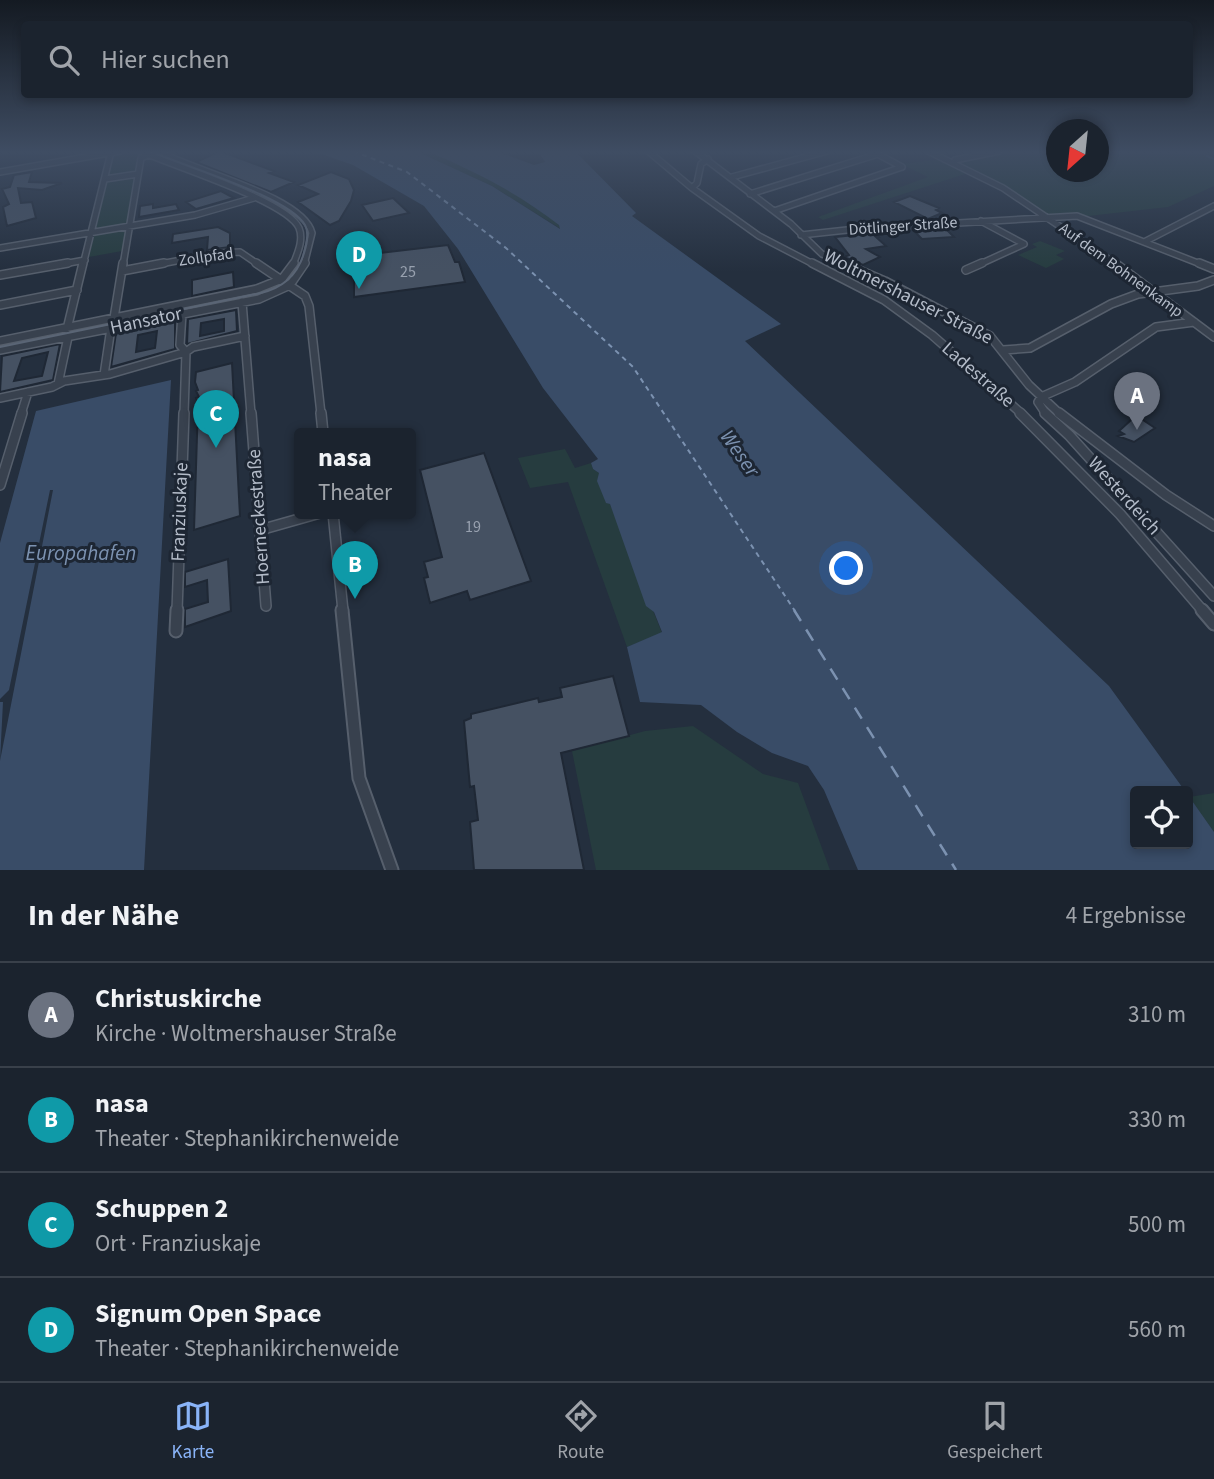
<!DOCTYPE html>
<html lang="de">
<meta charset="utf-8">
<style>
:root{--surface:#1b232e;--page:#282f3a;--text:#f1f3f6;--muted:#a0a4aa;--line:#39404a;--accent:#8ab4f8}
body{margin:0;font-family:"Source Sans 3",sans-serif;background:var(--page);color:var(--text)}
.controls{position:absolute;right:21px;bottom:21px;display:grid;overflow:hidden;border-radius:7px;box-shadow:0 4px 10px #0003}
.controls button{width:63px;height:63px;display:grid;place-items:center;padding:0;border:0;border-bottom:2px solid var(--line);background:var(--surface);color:var(--text);font:35px sans-serif}
.compass{position:absolute;left:1046px;top:119px;width:63px;height:63px;border-radius:50%;background:var(--surface);box-shadow:0 4px 10px #0003;rotate:207deg}
.you{position:absolute;left:847px;top:569px;width:24px;height:24px;margin:-18px;border:5px solid #fff;border-radius:50%;background:#1a73e8;box-shadow:0 0 0 10px #1a73e833}
.badge{display:grid;place-items:center;width:46px;height:46px;border-radius:50%;background:var(--accent);color:#fff;font-size:23px;font-weight:700}
.pin{position:absolute;translate:-50% -58px;filter:drop-shadow(0 2px 4px #0008)}
.pin::after{content:'';position:absolute;top:37px;width:24px;height:21px;background:inherit;clip-path:polygon(0 0,100% 0,50% 100%)}
.popup{position:absolute;left:294px;top:428px;width:122px;height:91px;box-sizing:border-box;display:grid;place-content:center;border-radius:7px;background:var(--surface);filter:drop-shadow(0 2px 5px #0005);font-size:23px;white-space:nowrap;color:var(--muted)}
.popup b{font-size:26px;color:var(--text)}
.popup::after{content:'';position:absolute;left:50%;top:100%;margin-left:-14px;border:14px solid transparent;border-top-color:var(--surface)}
.list{margin:0;padding:0;list-style:none}
h2{display:flex;justify-content:space-between;align-items:center;height:91px;margin:0;padding:0 28px;font-size:30px}
h2 small{font-size:23px;font-weight:400;color:var(--muted)}
.list li{display:grid;grid-template-columns:46px 1fr auto;gap:21px;align-items:center;box-sizing:border-box;height:105px;padding:0 28px;border-top:2px solid var(--line)}
.list b{display:block;font-size:26px;white-space:nowrap}
.list p{margin:0;font-size:23px;white-space:nowrap;color:var(--muted)}
.list em{font-size:23px;font-style:normal;color:var(--muted)}
.icon{flex:none;width:38px;height:38px;fill:none;stroke:currentColor;stroke-width:2;stroke-linecap:round;stroke-linejoin:round}
.map{position:relative;flex:none;width:1214px;height:870px;overflow:hidden}
.search{position:absolute;background:var(--surface);box-shadow:0 4px 10px #0003;left:21px;right:21px;top:21px;height:77px;display:flex;align-items:center;gap:18px;box-sizing:border-box;padding:0 24px;border-radius:7px;color:var(--muted);font-size:26px}
.sheet{height:511px;background:var(--surface)}
nav{display:flex;justify-content:space-around;align-items:center;box-sizing:border-box;height:98px;border-top:2px solid var(--line);background:var(--surface);font-size:19px;color:var(--muted)}
nav a{display:grid;justify-items:center;gap:4px}
nav .on{color:var(--accent)}
.map>svg:first-child{display:block}
</style>
<div class="map">
<svg width="1214" height="870" viewBox="0 0 1214 870">
<rect width="100%" height="100%" fill="#242f3e"/>
<path fill="#263c3f" d="M127 151 141 156 122 251 89 257 114 154Z
M416 151H427C456 163 548 202 561 229L492 186Z
M1003 151H1056V172H1098L1099 151H1214V186L1168 207 1088 216 1049 215 1021 196 961 163Z
M942 159 971 172 823 220 818 217 928 177 901 164Z
M1040 241 1065 251 1056 255 1064 259 1046 268 1018 255 1037 247 1032 244Z
M565 449 575 468 591 463 593 469 599 473 606 502 610 504 662 633 627 647 568 482 530 488 518 458Z
M693 726 763 774 798 783 830 870H596L572 751 645 731Z
M1214 793V832L1189 797Z"/>
<path fill="#394c67" d="M313 151H416L492 186 560 229 559 225C518 193 474 171 427 151H496L534 165 545 162 538 151H575L636 213 632 216 781 324 745 341 1109 686 1185 791H1135V844H1188V795L1214 832V870H858L824 790 808 766 772 753 737 732 701 705 640 702 627 647 662 632 654 612 646 606 610 504 606 503 597 481 599 473 593 469 591 463 598 459 543 388 458 249 424 206 353 165Z
M171 380 144 870H0V543L36 411Z"/>
<path fill="#242f3e" d="M50 490H53L0 761 3 702H0V699L9 690Z"/>
<g fill="none" stroke-linecap="round" stroke-linejoin="round">
<path stroke="#394c67" stroke-width="2" d="M1194 151 1204 154
M1207 156 1214 159"/>
<path stroke="#7c92b1" stroke-width="2" stroke-dasharray="5 4.5" stroke-linecap="butt" d="M353 151 407 172 506 248 633 367 795 611"/>
<path stroke="#7c92b1" stroke-width="2.5" stroke-dasharray="13 10" stroke-linecap="butt" d="M794 610 956 870"/>
</g>
<path fill="#455162" stroke="#1f2835" stroke-width="2" fill-rule="evenodd" d="M220 151 274 171 269 173 294 182 271 192 196 162Z
M32 172 29 182 62 183 42 190 18 188 21 203 32 202 36 218 7 226 3 207 9 204 2 189 10 187 14 175Z
M331 172 349 179 354 190 351 201 339 221 330 225 298 202 318 194 298 185Z
M221 191 234 198 196 209 186 202Z
M910 196 939 208 936 210 942 213 928 219 894 202Z
M393 198 409 213 373 221 362 205Z
M153 204V208L176 204 179 210 139 217 140 206Z
M218 227 230 233V247L207 250 208 237 172 243 173 234Z
M946 229 954 237 922 239 914 231Z
M876 233 879 237H876L886 246 866 249 880 257 863 265 844 257 849 255 835 237Z
M448 245 455 262H459L465 282 354 297V256Z
M233 272 234 287 192 296V280Z
M236 310 237 331 187 344 188 319ZM224 319V331L200 336 201 323Z
M175 322V349L111 367 116 333ZM157 331 155 348 136 352 138 335Z
M60 344 53 380 0 392 2 356ZM48 352 42 376 14 381 22 358Z
M232 363 240 516 194 530 198 404 196 398 199 397 196 391 198 390 195 382 196 372Z
M1131 420H1143L1155 428 1134 442 1118 436 1124 434 1119 431Z
M484 453 531 581 470 600 467 591 430 603 424 578 428 577 424 562 442 557 420 470Z
M228 559 231 611 185 627V609L208 602 207 580 185 587V572Z
M613 676 629 736 561 753 584 870H474L470 822 478 820 474 786 470 787 464 721 471 718V714L538 698 539 702 562 697 560 688Z"/>
<g fill="none" stroke-linecap="round" stroke-linejoin="round">
<defs>
<path id="minor-far3" d="M140 151C171 165 287 201 299 228 304 240 297 254 293 265
M158 151C192 171 303 196 312 233L304 265
M648 151 692 188 759 236 815 265
M695 151 791 224 822 254 847 265
M928 151 1003 188 1117 265
M874 152 902 167
M955 160 999 151
M0 172 120 151
M732 177 827 151
M105 179 138 174
M692 188 697 183 701 164 708 159
M750 194 878 154
M774 211 902 167
M801 235 856 229 1077 216 1203 265
M1146 241 1214 206
M0 248 195 215 254 198
M58 265 85 260
M83 265 111 152
M123 265 141 158 148 155
M155 265 218 253 240 252 259 265
M978 265 1024 244 981 221"/>
<path id="minor-far2" d="M256 263 305 296 309 306 321 414
M812 263 884 300 932 335 1022 414
M843 263 885 281 990 336 1029 385 1060 414
M1115 263 1214 337
M1199 263 1214 269
M966 270 982 263
M122 271 164 263
M0 275 68 263
M242 302 251 414
M0 305 77 290
M182 313 180 345 186 352
M114 318 123 263
M67 329 83 263
M0 341 257 289 282 279 294 263
M0 350 259 299 290 285 305 263
M1003 350 1030 348 1111 304 1138 294 1198 286 1214 280
M104 375 111 328
M58 384 68 337
M0 398 52 387 64 381 110 374 186 352 193 347 245 336
M21 414 28 392
M184 414 186 352
M1046 414 1038 402 1041 397 1075 382 1156 327 1194 322"/>
<path id="minor-far1" d="M251 413 266 606
M321 413 323 433
M1020 413 1120 514 1203 611
M1045 413 1069 435 1214 596
M1059 413 1166 495 1214 526
M0 485 22 413
M333 513 343 611
M260 530 320 513
M177 611 184 413"/>
<path id="minor" d="M342 610 359 778 392 870
M1202 610 1214 624
M176 631 177 610"/>
</defs>
<use href="#minor-far3" stroke="#565f6c" stroke-width="8"/>
<use href="#minor-far2" stroke="#565f6c" stroke-width="10"/>
<use href="#minor-far1" stroke="#565f6c" stroke-width="12"/>
<use href="#minor" stroke="#565f6c" stroke-width="15"/>
<use href="#minor-far3" stroke="#38414e" stroke-width="5"/>
<use href="#minor-far2" stroke="#38414e" stroke-width="7"/>
<use href="#minor-far1" stroke="#38414e" stroke-width="9"/>
<use href="#minor" stroke="#38414e" stroke-width="11"/>
<path stroke="#5a6575" stroke-width="2" d="M0 347 261 293C282 288 296 277 303 256 306 247 310 234 305 225 288 196 184 167 151 151"/>
</g>
<linearGradient id="sky" x2="0" y2="1"><stop stop-color="#141a22"/><stop offset="0.56" stop-color="#3f4d63"/><stop offset="1" stop-color="#3f4d63" stop-opacity="0"/></linearGradient>
<rect width="1214" height="272" fill="url(#sky)"/>
<g text-anchor="middle" dominant-baseline="central" stroke-width="6" stroke-linejoin="round" paint-order="stroke">
<g font-size="16" fill="#b4bcc9" stroke="#1d2633">
<text transform="translate(903 226) rotate(-4)">Dötlinger Straße</text>
<text transform="translate(206 257) rotate(-8)">Zollpfad</text>
<text transform="translate(1121 270) rotate(36)">Auf dem Bohnenkamp</text>
</g>
<g font-size="16" fill="#98a1af">
<text x="408" y="272">25</text>
<text x="473" y="527">19</text>
</g>
<g font-size="19" fill="#b4bcc9" stroke="#1d2633">
<text transform="translate(908 297) rotate(27)">Woltmershauser Straße</text>
<text transform="translate(146 321) rotate(-12)">Hansator</text>
<text transform="translate(978 375) rotate(41)">Ladestraße</text>
<text transform="translate(1124 496) rotate(48)">Westerdeich</text>
<text transform="translate(180 512) rotate(-88)">Franziuskaje</text>
<text transform="translate(259 517) rotate(-94)">Hoerneckestraße</text>
</g>
<g font-size="21" font-style="italic" fill="#7c92b1" stroke="#1d2633">
<text transform="translate(740 453) rotate(55)">Weser</text>
<text x="81" y="553">Europahafen</text>
</g>
</g>
</svg>
<div class="controls">
<button><svg class="icon" aria-label="locate" viewBox="0 0 24 24"><circle cx="12" cy="12" r="6"/><path d="M12 2v4M12 18v4M2 12h4M18 12h4"/></svg></button>
</div>
<svg class="compass" viewBox="-18 -18 36 36"><path d="M0-13l5 13h-10z" fill="#e53935"/><path d="M0 13l5-13h-10z" fill="#a0a4aa"/></svg>
<div class="you"></div>
<div class="pin badge" style="left:1137px;top:430px;background:#6b7280">A</div>
<div class="pin badge" style="left:355px;top:599px;background:#0f9aa8">B</div>
<div class="popup"><b>nasa</b>Theater</div>
<div class="pin badge" style="left:216px;top:448px;background:#0f9aa8">C</div>
<div class="pin badge" style="left:359px;top:289px;background:#0f9aa8">D</div>
<div class="search"><svg class="icon" aria-label="search" viewBox="0 0 24 24"><circle cx="10" cy="10" r="6"/><path d="M15 15l6 6"/></svg>Hier suchen</div>
</div>
<section class="sheet">
<h2>In der Nähe<small>4 Ergebnisse</small></h2>
<ul class="list">
<li><span class="badge" style="background:#6b7280">A</span><div><b>Christuskirche</b><p>Kirche · Woltmershauser Straße</p></div><em>310 m</em></li>
<li><span class="badge" style="background:#0f9aa8">B</span><div><b>nasa</b><p>Theater · Stephanikirchenweide</p></div><em>330 m</em></li>
<li><span class="badge" style="background:#0f9aa8">C</span><div><b>Schuppen 2</b><p>Ort · Franziuskaje</p></div><em>500 m</em></li>
<li><span class="badge" style="background:#0f9aa8">D</span><div><b>Signum Open Space</b><p>Theater · Stephanikirchenweide</p></div><em>560 m</em></li>
</ul>
</section>
<nav>
<a class="on"><svg class="icon" aria-label="map" viewBox="0 0 24 24"><path d="M3 6l6-2 6 2 6-2v14l-6 2-6-2-6 2zM9 4v14M15 6v14"/></svg>Karte</a>
<a><svg class="icon" aria-label="directions" viewBox="0 0 24 24"><path d="M12 3l9 9-9 9-9-9zM9 14v-3h6M13 9l2 2-2 2"/></svg>Route</a>
<a><svg class="icon" aria-label="saved" viewBox="0 0 24 24"><path d="M7 4h10v16l-5-4-5 4z"/></svg>Gespeichert</a>
</nav>
